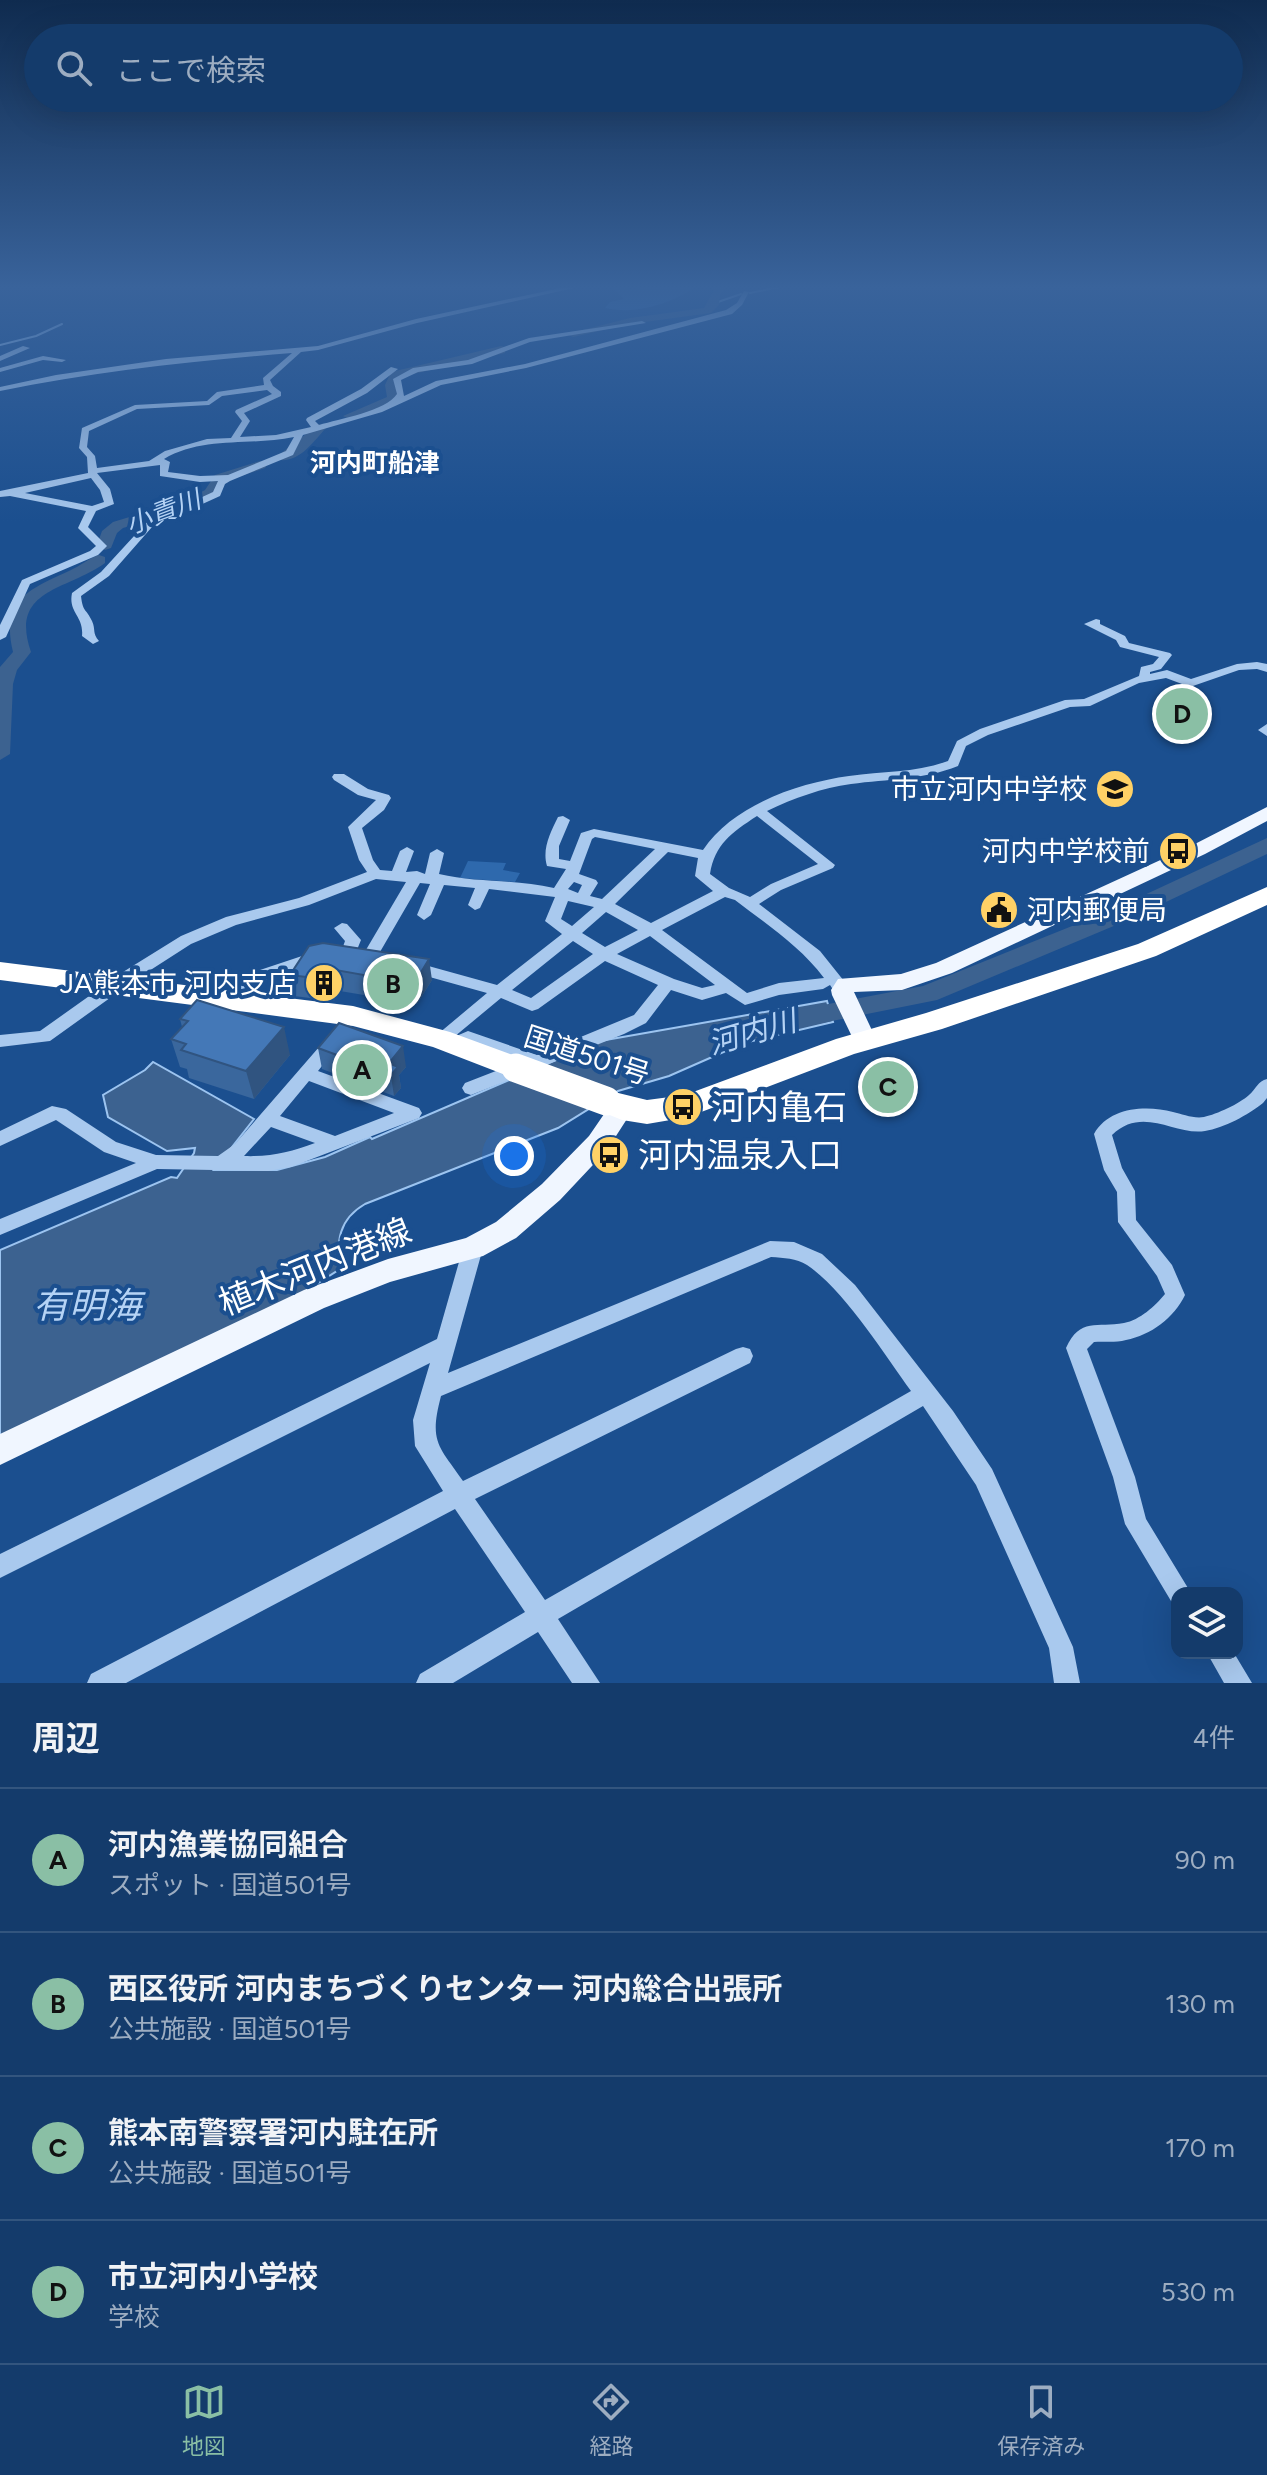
<!DOCTYPE html>
<html lang="ja">
<meta charset="utf-8">
<style>
:root{--surface:#143b6b;--page:#1d4271;--text:#f1f3f6;--muted:#9dadc1;--line:#33557e;--accent:#8abfa5}
body{margin:0;font-family:Figtree,"Noto Sans JP",sans-serif;background:var(--page);color:var(--text)}
.controls{position:absolute;right:24px;bottom:24px;display:grid;overflow:hidden;border-radius:16px;box-shadow:0 8px 32px #0002}
.controls button{width:72px;height:72px;display:grid;place-items:center;padding:0;border:0;border-bottom:2px solid var(--line);background:var(--surface);color:var(--text);font:40px sans-serif}
.you{position:absolute;left:514px;top:1156px;width:28px;height:28px;margin:-20px;border:6px solid #fff;border-radius:50%;background:#1a73e8;box-shadow:0 0 0 12px #1a73e833}
.badge{display:grid;place-items:center;width:52px;height:52px;border-radius:50%;background:var(--accent);color:#111;font-size:26px;font-weight:700}
.pin{position:absolute;translate:-50% -50%;border:4px solid #fff;box-shadow:0 2px 8px #0006}
.list{margin:0;padding:0;list-style:none}
h2{display:flex;justify-content:space-between;align-items:center;height:104px;margin:0;padding:0 32px;font-size:34px}
h2 small{font-size:26px;font-weight:400;color:var(--muted)}
.list li{display:grid;grid-template-columns:52px 1fr auto;gap:24px;align-items:center;box-sizing:border-box;height:144px;padding:0 32px;border-top:2px solid var(--line)}
.list b{display:block;font-size:30px;white-space:nowrap}
.list p{margin:0;font-size:26px;white-space:nowrap;color:var(--muted)}
.list em{font-size:26px;font-style:normal;color:var(--muted)}
.icon{flex:none;width:44px;height:44px;fill:none;stroke:currentColor;stroke-width:2;stroke-linecap:round;stroke-linejoin:round}
.map{position:relative;flex:none;width:1267px;height:1683px;overflow:hidden}
.search{position:absolute;background:var(--surface);box-shadow:0 8px 32px #0002;left:24px;right:24px;top:24px;height:88px;display:flex;align-items:center;gap:20px;box-sizing:border-box;padding:0 28px;border-radius:44px;color:var(--muted);font-size:30px}
.sheet{height:680px;background:var(--surface)}
nav{display:flex;justify-content:space-around;align-items:center;box-sizing:border-box;height:112px;border-top:2px solid var(--line);background:var(--surface);font-size:22px;color:var(--muted)}
nav a{display:grid;justify-items:center;gap:4px}
nav .on{color:var(--accent)}
.map>svg:first-child{display:block}
</style>
<div class="map">
<svg width="1267" height="1683" viewBox="0 0 1267 1683">
<rect width="100%" height="100%" fill="#1b4f8f"/>
<path fill="#2e69ad" d="M611 286 634 290 641 286H698C669 304 638 315 605 308L610 302 624 299Z
M468 861 506 863 503 870 520 873 515 882 460 878Z"/>
<path fill="#3c6290" stroke="#9cc4f0" stroke-width="2" d="M827 1001 833 1022 744 1043 669 1076 618 1091 558 1128 365 1204C339 1219 336 1241 340 1269L273 1312 0 1438V1250L171 1177 177 1178 194 1153 195 1148 167 1151 108 1117 103 1095 145 1070 153 1062 254 1119 214 1170H277L325 1157 370 1137 372 1139 600 1041Z"/>
<g fill="none" stroke-linecap="round" stroke-linejoin="round">
<path stroke="#9cc4f0" stroke-width="2" d="M750 293 785 286
M715 303 741 294
M0 345 36 336 62 324"/>
<path fill="#3c6290" fill-rule="evenodd" d="M716 286H726L720 295 719 305 711 313 630 324 573 337 567 334 630 318 704 308Z
M501 346 505 347V353L400 377 397 385 401 396C393 408 355 424 343 416L387 397 385 385 391 372Z
M319 424 326 428C313 442 300 462 280 460V454Z
M260 461 267 465 265 468 226 481C207 513 157 518 123 528L117 533 111 548 105 550 97 545 102 531 113 522 189 499 205 490 215 475Z
M99 555 105 557V563C66 591 9 589 31 652L17 670 13 684 10 754 0 760V667L13 652C0 599 30 589 71 570 80 566 89 558 99 555Z
M1267 838V854L1128 920 937 1000 802 1027 793 1024 789 1018 793 1012 802 1009 923 986 1112 910Z"/>
<path fill="#a9c9ee" fill-rule="evenodd" d="M570 286H583L417 323 318 350 301 352 270 380 273 386 281 392V396L244 413 250 421 240 437 276 435 311 427 306 420 307 418 361 389 391 367 398 369 367 393 315 421 319 425C339 419 386 411 397 394L393 379 413 368 468 360 529 338 642 321 646 323 530 342 472 364 418 372 401 380 404 396 436 381 525 364 726 310 737 303 744 291 749 292 742 305 732 314 526 368 441 385 382 412 303 435 293 455 230 481 225 484 220 496 152 527 109 576 81 596C83 613 86 608 92 621 96 630 92 633 99 641L93 644 82 636C84 616 68 613 72 593L101 572 146 523 213 492 218 481 200 482 160 476V465L97 473 110 489 114 504 96 511 88 527 107 546 98 555 30 584 6 637 0 640V625L22 580 90 551 96 546 78 528 86 511 10 496 0 497V491L88 473 87 457 79 448 82 428 135 405 207 401 217 392 264 385 263 378 292 353C194 361 97 371 0 391V387L56 375 166 359 318 346 416 319ZM267 390 272 394 236 410 235 412 242 421 231 438 207 439 165 451 149 461 97 468 95 456 87 447 89 431 137 409 209 405 222 396ZM294 437 286 451 228 475 200 476 168 472 170 462 164 459C202 436 251 446 294 437ZM91 478 100 490 104 502 92 506 25 493Z
M23 346 30 348 0 361V356Z
M43 356 66 360 62 362 43 360 0 372V368Z
M1096 619 1100 620V624L1125 636 1129 643 1170 653 1172 655 1161 669 1150 672V674L1167 670 1191 679 1237 664 1257 662 1267 664V672L1257 669 1239 670 1190 687 1166 678 1139 683 1090 706 1070 707 988 735 966 746 958 766C923 780 888 779 851 784 822 788 794 798 767 811L835 865 833 868 781 890 759 904 820 951 848 986 850 990 848 994H836L830 985 823 989 779 995 745 1005 726 993 702 1000 671 990 646 1023 624 1034 471 1095 465 1093 462 1088 465 1083 519 1062 469 1044 454 1050 448 1048 446 1043 440 1045 434 1043 432 1039 487 993 408 971 406 967 408 963 414 962 497 985 562 934 545 921 555 897 489 889 480 908 475 910 468 905 475 888 444 885 431 915 424 920 417 915 430 884 420 883 373 964H363L360 960 406 882 376 879 309 905 236 925 191 944 135 980 50 1041 0 1047V1035L40 1031 123 972 181 936 226 917 299 898 367 872 359 860 348 827 376 800 358 795 334 780 332 777 334 774H344L368 789 389 795 391 798 384 810 362 828 373 860 380 870 392 871 400 851 407 847 414 851 406 872 417 871 425 874 430 853 437 849 444 853 439 874C476 883 516 879 554 888L566 869 547 866C542 849 550 833 558 817L563 816 570 820 559 846V859L570 861 581 833 594 829 703 850C733 805 798 783 849 776 883 771 916 773 948 761L957 741 980 729 1065 700 1084 699 1139 676 1141 667 1153 664 1159 657 1120 647 1116 640 1084 624ZM757 816 818 864 771 884 750 897 729 888 710 874C715 844 731 833 757 816ZM595 837 655 849 602 899 590 896 598 883 596 880 579 874 592 839ZM668 852 698 858 695 876 713 891 651 923 615 904ZM574 882 582 885 578 893 568 889ZM725 897 735 900C766 924 800 946 824 978L779 983 747 993 662 930ZM568 901 594 907 572 926 561 919ZM606 912 638 930 605 947 582 933ZM650 936 715 985 702 988 674 979 617 954ZM573 941 593 954 531 998 512 990ZM605 961 658 985 634 1015 537 1055 468 1031 454 1037 501 998 532 1011 538 1009Z
M1267 724V736L1258 730Z
M342 923 347 924 361 940 352 962H342L339 958 345 941 334 928Z
M314 952 319 953 322 957 319 961 260 982 232 1004H220L218 1000 248 974Z
M332 1037 338 1039 340 1043 318 1071 419 1108 422 1113 419 1118 291 1167 268 1171 157 1169 0 1235V1219L136 1163 104 1152 56 1120 0 1146V1131L52 1106 66 1109 116 1142 156 1155 218 1156 235 1144 326 1039ZM309 1081 394 1113 335 1136 280 1116ZM271 1127 315 1143C291 1152 271 1157 244 1156Z
M1267 1079V1098L1263 1103C1248 1115 1224 1128 1205 1131 1175 1136 1143 1105 1112 1135L1122 1168 1135 1191 1136 1220 1172 1265 1185 1295C1174 1318 1151 1335 1126 1340 1115 1343 1104 1341 1094 1342L1087 1349 1135 1477 1146 1519 1191 1593H1177V1604L1171 1601 1125 1524 1113 1477 1066 1348C1080 1317 1097 1328 1124 1323 1140 1320 1155 1306 1165 1294L1157 1276 1118 1222 1117 1192 1104 1170 1094 1134C1109 1107 1146 1105 1173 1112 1182 1114 1194 1119 1204 1117 1217 1114 1239 1104 1249 1095 1256 1089 1258 1081 1267 1079Z
M473 1240 480 1242 483 1248 448 1373 770 1241 794 1242 822 1254 855 1285 953 1411 992 1469 1073 1647 1080 1683H1054L1049 1648 976 1485 923 1406 558 1619 600 1683H572L538 1632 453 1683H416L420 1674 525 1612 455 1509 126 1683H87L91 1674 443 1491 415 1446 413 1420 430 1363 0 1578V1554L437 1339 463 1248 466 1242ZM771 1257C784 1258 796 1258 807 1265 843 1289 885 1355 911 1391L545 1600 475 1499 750 1363 753 1356 750 1349 743 1347 736 1349 463 1481C438 1445 429 1442 441 1396Z
M1207 1653H1234L1252 1683H1224Z"/>
<path fill="#f0f6ff" fill-rule="evenodd" d="M1267 807V821L1205 854 952 973 902 990 854 992 877 1041 873 1047 865 1050 857 1047 832 995 831 990 838 979 901 974 936 963 1191 846Z
M622 1098 631 1101 634 1108 607 1150 560 1200 516 1238 483 1256 390 1282 324 1308 0 1465V1434L304 1290 388 1259 466 1238 496 1222 542 1184 589 1136 613 1101Z"/>
<path fill="#fff" fill-rule="evenodd" d="M1267 887V905L1156 956 942 1029 854 1054 688 1117 647 1124 622 1120 595 1109 591 1101 595 1093 606 1090 647 1100 685 1095 836 1039 926 1013 1138 944Z
M0 962 353 1006 450 1032 526 1060 531 1068 526 1076 516 1079 433 1047 353 1026 0 980Z"/>
<path stroke="#fff" stroke-width="29" d="M516 1068 606 1101"/>
</g>
<path fill="#3a679d" d="M309 946 432 980 417 1004 340 991 334 1001 294 996 290 975Z
M180 1019 290 1055 254 1099 189 1078 187 1069 180 1067 171 1039 182 1027Z
M318 1048 406 1067 399 1075 401 1088 394 1096 322 1069Z"/>
<path fill="#305480" d="M429 959 432 980 417 1004 414 984Z
M336 970 340 991 334 1001 330 980Z
M284 1027 290 1055 254 1099 246 1071Z
M403 1046 406 1067 399 1075 401 1088 394 1096 389 1063Z"/>
<path fill="#4478b7" stroke="#305480" stroke-width="2" d="M323 943 429 959 414 984 336 970 330 980 290 975 309 946Z
M197 1000 284 1027 246 1071 181 1050 186 1044 171 1039 188 1021 180 1019Z
M339 1023 403 1046 389 1063 398 1067 391 1075 318 1048Z"/>
<linearGradient id="sky" x2="0" y2="1"><stop stop-color="#0f2b4f"/><stop offset="0.55" stop-color="#39639b"/><stop offset="1" stop-color="#39639b" stop-opacity="0"/></linearGradient>
<rect width="1267" height="522" fill="url(#sky)"/>
<defs>
<symbol id="school-disc" viewBox="-11 -11 22 22"><circle r="9.5" fill="#ffd166" stroke="#1b4f8f"/><path d="M0-5L7-2L0 1L-7-2ZM-4 1L0 2.5L4 1V4Q0 6-4 4Z" fill="#111"/></symbol>
<symbol id="bus-disc" viewBox="-11 -11 22 22"><circle r="9.5" fill="#ffd166" stroke="#1b4f8f"/><path d="M-5-6H5V4H4V6H2V4H-2V6H-4V4H-5ZM-3.5-4V0h7V-4ZM-3.5 1.2v1.5H-2V1.2ZM2 1.2v1.5H3.5V1.2Z" fill="#111"/></symbol>
<symbol id="civic-disc" viewBox="-11 -11 22 22"><circle r="9.5" fill="#ffd166" stroke="#1b4f8f"/><path d="M-.6-6.5H3V-4.5H.6V-3L4-1V1h2V6H-6V1h2V-1L-.6-3ZM-1.2 2.5V6h2.4V2.5Z" fill="#111"/></symbol>
<symbol id="building-disc" viewBox="-11 -11 22 22"><circle r="9.5" fill="#ffd166" stroke="#1b4f8f"/><path d="M-4-6H4V6H1V3H-1V6H-4ZM-2.5-4.3h1.7v1.8h-1.7ZM.8-4.3h1.7v1.8H.8ZM-2.5-1h1.7V.8h-1.7ZM.8-1h1.7V.8H.8Z" fill="#111"/></symbol>
</defs>
<g fill-rule="evenodd">
<use href="#school-disc" x="1093" y="767" width="44" height="44"/>
<use href="#bus-disc" x="1156" y="829" width="44" height="44"/>
<use href="#civic-disc" x="977" y="888" width="44" height="44"/>
<use href="#building-disc" x="302" y="961" width="44" height="44"/>
<use href="#bus-disc" x="661" y="1085" width="44" height="44"/>
<use href="#bus-disc" x="588" y="1133" width="44" height="44"/>
</g>
<g text-anchor="middle" dominant-baseline="central" stroke-width="8" stroke-linejoin="round" paint-order="stroke">
<g font-size="26" font-weight="bold" fill="#fff" stroke="#1b4f8f">
<text x="375" y="463">河内町船津</text>
</g>
<g font-size="26" font-style="italic" fill="#b5d3f5" stroke="#1b4f8f">
<text transform="translate(163 512) rotate(-21)">小責川</text>
</g>
<g font-size="28" fill="#fff" stroke="#1b4f8f" text-anchor="end">
<text x="1087" y="789">市立河内中学校</text>
<text x="1150" y="851">河内中学校前</text>
<text x="1027" y="910" text-anchor="start">河内郵便局</text>
<text x="296" y="983">JA熊本市 河内支店</text>
</g>
<g font-size="28" fill="#fff" stroke="#1b4f8f">
<text transform="translate(587 1055) rotate(18)">国道501号</text>
</g>
<g font-size="30" font-style="italic" fill="#b5d3f5" stroke="#1b4f8f">
<text transform="translate(752 1032) rotate(-16)">河内川</text>
</g>
<g font-size="34" fill="#fff" stroke="#1b4f8f" text-anchor="start">
<text x="711" y="1107">河内亀石</text>
<text x="638" y="1155">河内温泉入口</text>
</g>
<g font-size="34" fill="#fff" stroke="#1b4f8f">
<text transform="translate(315 1267) rotate(-22)">植木河内港線</text>
</g>
<g font-size="36" font-style="italic" fill="#b5d3f5" stroke="#1b4f8f">
<text x="87" y="1305">有明海</text>
</g>
</g>
</svg>
<div class="controls">
<button><svg class="icon" aria-label="layers" viewBox="0 0 24 24"><path d="M12 4l9 5-9 5-9-5zM3 14l9 5 9-5"/></svg></button>
</div>
<div class="you"></div>
<div class="pin badge" style="left:362px;top:1070px">A</div>
<div class="pin badge" style="left:393px;top:984px">B</div>
<div class="pin badge" style="left:888px;top:1087px">C</div>
<div class="pin badge" style="left:1182px;top:714px">D</div>
<div class="search"><svg class="icon" aria-label="search" viewBox="0 0 24 24"><circle cx="10" cy="10" r="6"/><path d="M15 15l6 6"/></svg>ここで検索</div>
</div>
<section class="sheet">
<h2>周辺<small>4件</small></h2>
<ul class="list">
<li><span class="badge">A</span><div><b>河内漁業協同組合</b><p>スポット · 国道501号</p></div><em>90 m</em></li>
<li><span class="badge">B</span><div><b>西区役所 河内まちづくりセンター 河内総合出張所</b><p>公共施設 · 国道501号</p></div><em>130 m</em></li>
<li><span class="badge">C</span><div><b>熊本南警察署河内駐在所</b><p>公共施設 · 国道501号</p></div><em>170 m</em></li>
<li><span class="badge">D</span><div><b>市立河内小学校</b><p>学校</p></div><em>530 m</em></li>
</ul>
</section>
<nav>
<a class="on"><svg class="icon" aria-label="map" viewBox="0 0 24 24"><path d="M3 6l6-2 6 2 6-2v14l-6 2-6-2-6 2zM9 4v14M15 6v14"/></svg>地図</a>
<a><svg class="icon" aria-label="directions" viewBox="0 0 24 24"><path d="M12 3l9 9-9 9-9-9zM9 14v-3h6M13 9l2 2-2 2"/></svg>経路</a>
<a><svg class="icon" aria-label="saved" viewBox="0 0 24 24"><path d="M7 4h10v16l-5-4-5 4z"/></svg>保存済み</a>
</nav>
